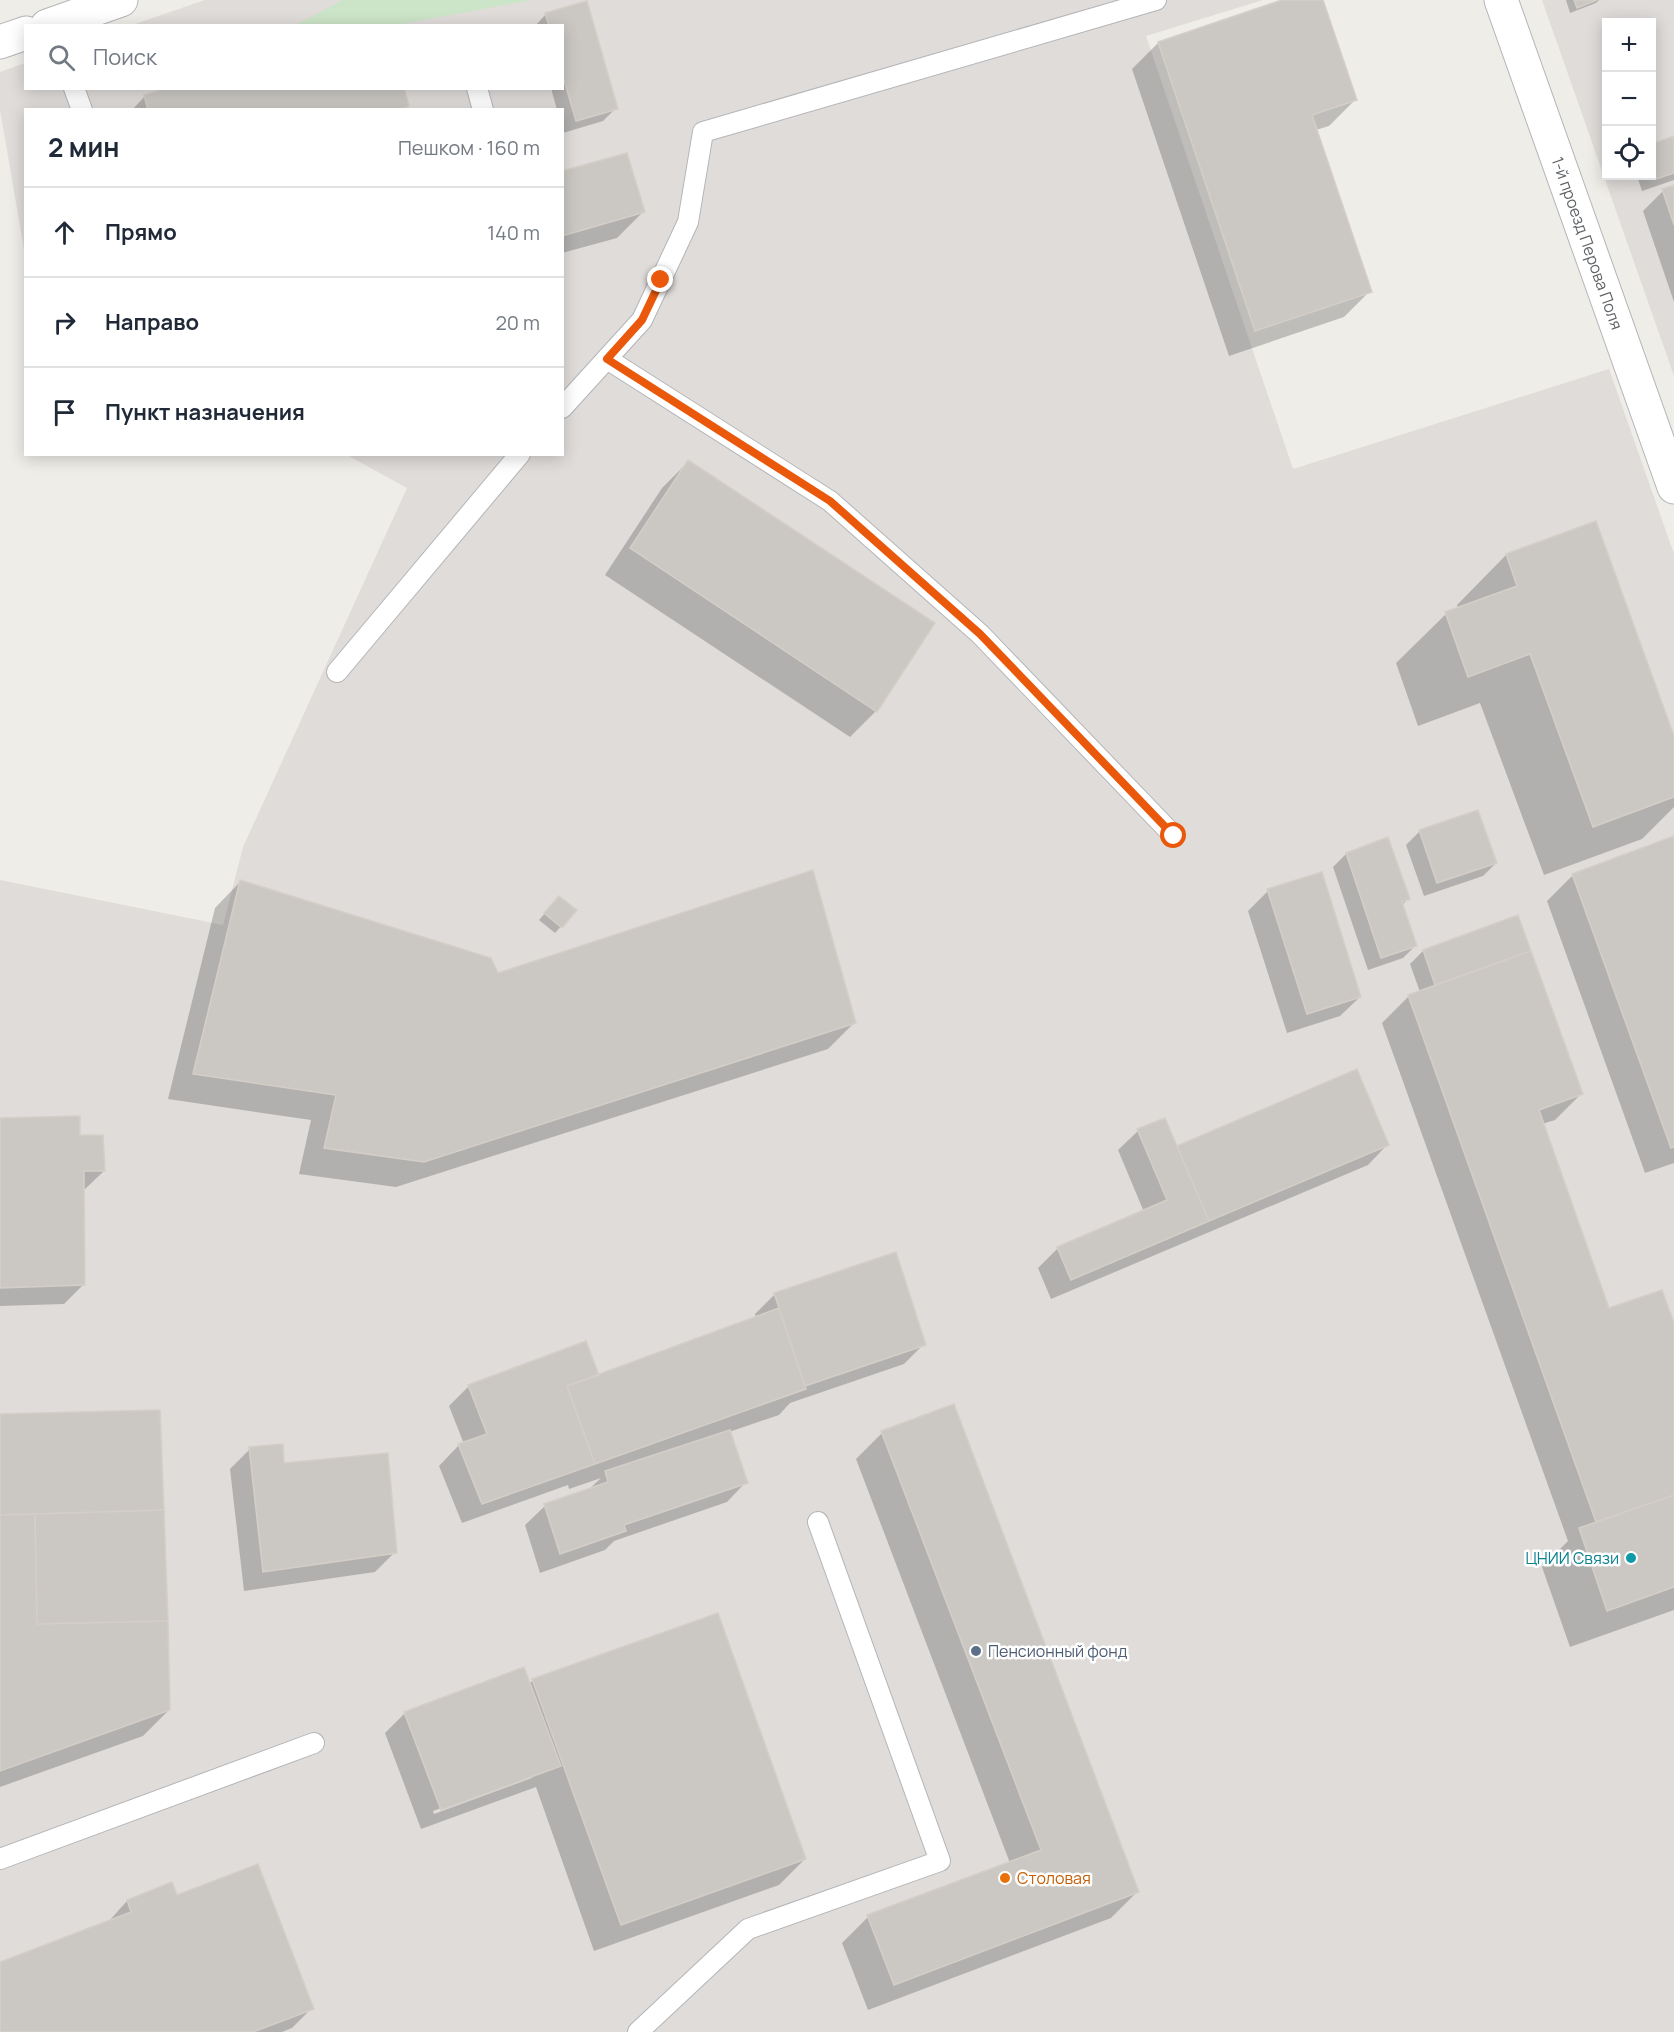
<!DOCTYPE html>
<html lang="ru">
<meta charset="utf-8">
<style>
:root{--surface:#fff;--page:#f2f2f3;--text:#1f2937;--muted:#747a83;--line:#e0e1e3}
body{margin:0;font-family:Manrope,sans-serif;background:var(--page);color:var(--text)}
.controls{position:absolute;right:18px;top:18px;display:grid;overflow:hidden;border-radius:0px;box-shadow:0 3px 15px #0003}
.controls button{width:54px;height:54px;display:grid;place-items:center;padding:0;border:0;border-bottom:2px solid var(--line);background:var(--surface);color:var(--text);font:30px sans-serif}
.stop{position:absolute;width:18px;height:18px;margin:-14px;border:4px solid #ea580c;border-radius:50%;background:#fff}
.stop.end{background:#ea580c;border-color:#fff;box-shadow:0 2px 6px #0008}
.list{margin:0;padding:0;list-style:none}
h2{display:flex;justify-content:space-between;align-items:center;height:78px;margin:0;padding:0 24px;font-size:26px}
h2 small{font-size:20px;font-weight:400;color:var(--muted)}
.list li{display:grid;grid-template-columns:39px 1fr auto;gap:18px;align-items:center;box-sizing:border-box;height:90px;padding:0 24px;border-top:2px solid var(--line)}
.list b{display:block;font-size:22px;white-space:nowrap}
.list em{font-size:20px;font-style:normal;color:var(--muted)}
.icon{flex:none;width:33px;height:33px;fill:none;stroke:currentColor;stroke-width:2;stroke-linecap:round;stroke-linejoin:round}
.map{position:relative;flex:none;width:1674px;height:2032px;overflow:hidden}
.search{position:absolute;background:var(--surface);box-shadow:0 3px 15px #0003;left:24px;top:24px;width:540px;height:66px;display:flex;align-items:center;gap:15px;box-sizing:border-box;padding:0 21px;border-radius:0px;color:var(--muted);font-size:22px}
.panel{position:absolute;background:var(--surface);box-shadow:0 3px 15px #0003;left:24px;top:108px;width:540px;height:348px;border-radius:0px}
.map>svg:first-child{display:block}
</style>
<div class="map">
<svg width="1674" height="2032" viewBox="0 0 1674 2032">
<rect width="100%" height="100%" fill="#efede8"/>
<path fill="#dfdcda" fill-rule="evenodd" d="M205 0H1263L1146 36 1293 469 1609 369 1674 554V2032H0V880L223 925 243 847 407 488 347 455 562 454V110H26L25 255 0 110V72L25 63 26 88H562V26L132 25Z
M1542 0H1674V376ZM1606 22H1652V176H1606Z"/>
<path fill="#cce4c8" d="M343 0H532L396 25H296Z"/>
<path fill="#0003" fill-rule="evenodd" d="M1287 0H1321L1355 100 1329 126 1316 130 1370 291 1344 317 1229 356 1132 69 1158 43Z
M1566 0H1599L1596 3 1570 13Z
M586 3 616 108 603 121 563 133 562 110H557L551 88H562V26H535L546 14Z
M145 96 407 106 404 110H132Z
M1674 138V180L1642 191 1637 176H1652V146Z
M562 173 643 212 617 238 562 253Z
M1674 187V302L1643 211 1663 191Z
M688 462 876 711 850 737 605 575 662 488Z
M1595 523 1674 740V807L1642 839 1544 875 1480 703 1418 726 1396 663 1446 614 1458 609 1457 605 1506 555Z
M1420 831 1496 863 1483 876 1424 896 1406 845Z
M1674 838V1163L1645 1173 1547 901 1573 875Z
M1346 854 1408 899 1402 905 1416 945 1403 958 1368 970 1333 867Z
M241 881 498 974 854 1023 828 1049 396 1187 299 1174 311 1120 168 1099 215 908Z
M1268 891 1360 997 1340 1016 1287 1033 1248 911Z
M553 904 575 911 555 933 539 920Z
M1517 917 1581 1094 1555 1120 1542 1124 1608 1309 1674 1327V1610L1570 1647 1542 1567 1568 1541 1382 1023 1408 997 1420 992 1410 964 1423 951Z
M1356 1071 1387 1145 1368 1165 1051 1299 1038 1268 1058 1248 1144 1212 1118 1150 1138 1131 1164 1120 1176 1148Z
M0 1120 79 1136 104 1171 84 1190V1284L64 1304 0 1306Z
M775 1294 924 1344 904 1364 790 1403 779 1415 729 1432 746 1482 727 1502 614 1541 605 1550 540 1573 525 1525 545 1506 587 1491 601 1478 569 1489 568 1485 462 1523 439 1466 458 1446 464 1444 449 1406 469 1386 598 1376 756 1318 755 1314Z
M159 1411 169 1710 143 1736 0 1787V1415Z
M882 1433 1137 1892 1111 1918 868 2010 842 1943 868 1917 1010 1863 856 1459Z
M250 1449 283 1465 395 1552 375 1572 244 1591 230 1469Z
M533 1680 805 1859 779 1885 594 1951 536 1787 421 1829 385 1733 405 1713 529 1684ZM532 1775V1778L434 1814 433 1811Z
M176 1897 312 2008 292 2028 282 2032H0V1964L108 1922 127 1901Z"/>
<path fill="#cbc8c4" stroke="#d4cec7" stroke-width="1.5" d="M1282 0H1323L1357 100 1312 115 1372 292 1255 331 1158 42Z
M1574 0H1597L1577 8Z
M587 1 618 109 576 121 562 73V26H549L545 13Z
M168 88H404L409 106 397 110H148L144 95Z
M1674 136V173L1656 179 1652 168V144Z
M627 153 645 212 562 236V171Z
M1674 185V225L1662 189Z
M688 460 935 623 877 712 630 548Z
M1596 521 1674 736V797L1593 827 1530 654 1468 677 1445 612 1517 586 1506 554Z
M1478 810 1497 863 1437 883 1419 830Z
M1674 836V1147L1671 1148 1572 874Z
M1388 837 1410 899 1402 902 1417 946 1381 958 1346 853Z
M813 870 856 1023 424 1162 324 1148 336 1095 193 1074 240 880 491 958 498 973Z
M1322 872 1361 997 1307 1014 1267 889Z
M559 896 577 910 562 928 544 913Z
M1518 915 1531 951 1435 985 1423 950Z
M1531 951 1583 1094 1539 1110 1609 1308 1662 1290 1674 1323V1495L1596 1522 1408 995Z
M1357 1069 1389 1145 1209 1221 1177 1146Z
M80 1116V1135H103L105 1171H84L85 1285 0 1288V1118Z
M1165 1118 1209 1221 1071 1280 1057 1247 1167 1200 1137 1129Z
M896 1252 926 1345 805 1386 774 1293Z
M779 1308 806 1389 595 1464 567 1386Z
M586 1341 599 1375 567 1386 595 1464 482 1504 458 1444 487 1434 468 1385Z
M954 1404 1139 1892 894 1985 867 1915 1041 1850 881 1431Z
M160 1410 164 1510 0 1515V1414Z
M730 1430 748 1483 624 1525 626 1531 560 1554 544 1504 608 1482 605 1471Z
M283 1444 284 1463 388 1453 397 1553 263 1572 249 1447Z
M1674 1495V1587L1607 1611 1579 1528Z
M164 1510 168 1621 37 1624 35 1514Z
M35 1514 37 1624 168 1621 170 1710 0 1771V1515Z
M718 1613 806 1859 621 1925 532 1679Z
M524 1667 561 1766 441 1810 404 1712Z
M258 1864 314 2009 253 2032H0V1962L131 1912 127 1900 172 1882 177 1895Z"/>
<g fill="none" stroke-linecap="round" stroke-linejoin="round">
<defs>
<path id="lane" d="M74 88 82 110
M477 88 483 110
M607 359 830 501 980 634 1174 836
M562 408 642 320 688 222 703 132 1156 0
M337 672 520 454
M0 1859 314 1743
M638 2032 748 1929 940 1861 818 1522"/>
<g id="street">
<path id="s1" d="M1501 0 1674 487"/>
<path d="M47 26 121 0"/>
<path d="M0 42 26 33"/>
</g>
</defs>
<use href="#lane" stroke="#b3b5b8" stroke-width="22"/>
<use href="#street" stroke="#b3b5b8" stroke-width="35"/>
<use href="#lane" stroke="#fff" stroke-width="20"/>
<use href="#street" stroke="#fff" stroke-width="33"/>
</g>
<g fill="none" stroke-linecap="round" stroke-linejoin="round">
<path stroke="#ea580c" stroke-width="8" d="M661 280 642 320 607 359 830 501 980 634 1174 836"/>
</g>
<circle fill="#0f9aa8" stroke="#fff" stroke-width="2" cx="1631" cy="1558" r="6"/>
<circle fill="#5c6f8a" stroke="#fff" stroke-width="2" cx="976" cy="1651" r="6"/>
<circle fill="#e8710a" stroke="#fff" stroke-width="2" cx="1005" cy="1878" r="6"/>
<g text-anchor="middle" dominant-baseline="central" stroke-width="5" stroke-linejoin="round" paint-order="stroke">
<g font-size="16" fill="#5f6366" stroke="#fff">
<text stroke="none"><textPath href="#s1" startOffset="258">1-й проезд Перова Поля</textPath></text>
</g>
<g font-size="16" fill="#0d838f" stroke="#fff" text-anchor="end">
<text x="1619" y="1558">ЦНИИ Связи</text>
</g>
<g font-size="16" fill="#4e5e75" stroke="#fff" text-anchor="start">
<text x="988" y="1651">Пенсионный фонд</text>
</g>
<g font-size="16" fill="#c56008" stroke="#fff" text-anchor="start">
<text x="1017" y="1878">Столовая</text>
</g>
</g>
</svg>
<div class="controls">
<button>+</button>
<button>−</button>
<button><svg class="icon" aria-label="locate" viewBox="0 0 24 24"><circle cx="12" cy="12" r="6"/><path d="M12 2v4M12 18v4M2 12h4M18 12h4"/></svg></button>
</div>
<div class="stop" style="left:1174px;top:836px"></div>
<div class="stop end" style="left:661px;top:280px"></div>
<div class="search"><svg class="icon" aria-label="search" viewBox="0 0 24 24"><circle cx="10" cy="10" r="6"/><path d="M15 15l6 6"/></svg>Поиск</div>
<section class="panel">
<h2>2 мин<small>Пешком · 160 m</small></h2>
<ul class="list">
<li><svg class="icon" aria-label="ahead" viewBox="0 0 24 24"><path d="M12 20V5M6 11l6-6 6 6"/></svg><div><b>Прямо</b></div><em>140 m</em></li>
<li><svg class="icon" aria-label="right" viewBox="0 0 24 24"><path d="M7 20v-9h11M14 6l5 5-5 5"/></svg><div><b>Направо</b></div><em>20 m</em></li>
<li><svg class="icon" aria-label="arrive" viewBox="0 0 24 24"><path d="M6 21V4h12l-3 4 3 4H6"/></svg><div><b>Пункт назначения</b></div></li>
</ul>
</section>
</div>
